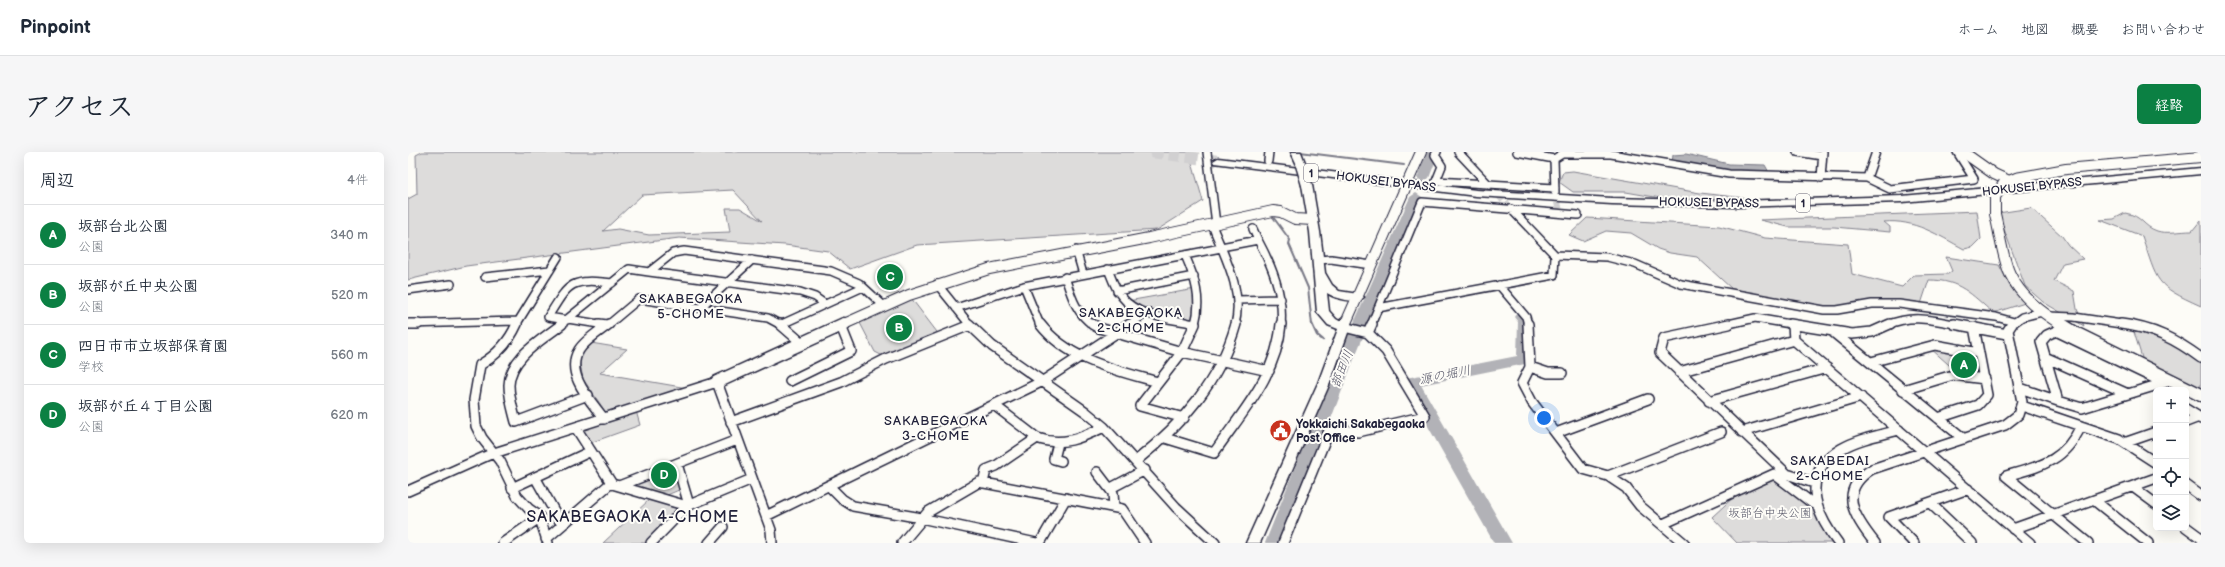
<!DOCTYPE html>
<html lang="ja">
<meta charset="utf-8">
<style>
:root{--surface:#fff;--page:#f6f6f7;--text:#1f2937;--muted:#747a83;--line:#e0e1e3;--accent:#0b8043}
body{margin:0;font-family:"Balsamiq Sans","Klee One",sans-serif;background:var(--page);color:var(--text)}
.controls{position:absolute;right:12px;bottom:12px;display:grid;overflow:hidden;border-radius:6px;box-shadow:0 4px 16px #0002}
.controls button{width:36px;height:36px;display:grid;place-items:center;padding:0;border:0;border-bottom:1px solid var(--line);background:var(--surface);color:var(--text);font:20px sans-serif}
.you{position:absolute;left:1136px;top:266px;width:14px;height:14px;margin:-10px;border:3px solid #fff;border-radius:50%;background:#1a73e8;box-shadow:0 0 0 6px #1a73e833}
.badge{display:grid;place-items:center;width:26px;height:26px;border-radius:50%;background:var(--accent);color:#fff;font-size:13px;font-weight:700}
.pin{position:absolute;translate:-50% -50%;border:2px solid #fff;box-shadow:0 1px 4px #0006}
.list{margin:0;padding:0;list-style:none}
h2{display:flex;justify-content:space-between;align-items:center;height:52px;margin:0;padding:0 16px;font-size:17px}
h2 small{font-size:13px;font-weight:400;color:var(--muted)}
.list li{display:grid;grid-template-columns:26px 1fr auto;gap:12px;align-items:center;box-sizing:border-box;height:60px;padding:0 16px;border-top:1px solid var(--line)}
.list b{display:block;font-size:15px;white-space:nowrap}
.list p{margin:0;font-size:13px;white-space:nowrap;color:var(--muted)}
.list em{font-size:13px;font-style:normal;color:var(--muted)}
.icon{flex:none;width:22px;height:22px;fill:none;stroke:currentColor;stroke-width:2;stroke-linecap:round;stroke-linejoin:round}
.map{position:relative;flex:none;width:1793px;height:391px;overflow:hidden;border-radius:6px}
header{display:flex;align-items:center;gap:24px;box-sizing:border-box;height:56px;padding:0 20px;background:var(--surface);border-bottom:1px solid var(--line)}
header strong{font-size:19px}
nav{display:flex;gap:22px;margin-inline-start:auto;font-size:14px}
.intro{display:flex;align-items:center;justify-content:space-between;box-sizing:border-box;height:96px;padding:0 24px}
h1{margin:0;font-size:28px}
.button{padding:10px 18px;border-radius:6px;background:var(--accent);color:#fff;font-size:14px;font-weight:700}
main{display:flex;gap:24px;padding:0 24px}
aside{flex:1;background:var(--surface);border-radius:6px;box-shadow:0 4px 16px #0002}
.map>svg:first-child{display:block}
</style>
<header>
<strong>Pinpoint</strong>
<nav><a>ホーム</a><a>地図</a><a>概要</a><a>お問い合わせ</a></nav>
</header>
<div class="intro"><h1>アクセス</h1><a class="button">経路</a></div>
<main>
<aside>
<h2>周辺<small>4件</small></h2>
<ul class="list">
<li><span class="badge">A</span><div><b>坂部台北公園</b><p>公園</p></div><em>340 m</em></li>
<li><span class="badge">B</span><div><b>坂部が丘中央公園</b><p>公園</p></div><em>520 m</em></li>
<li><span class="badge">C</span><div><b>四日市市立坂部保育園</b><p>学校</p></div><em>560 m</em></li>
<li><span class="badge">D</span><div><b>坂部が丘４丁目公園</b><p>公園</p></div><em>620 m</em></li>
</ul>
</aside>
<div class="map">
<svg width="1793" height="391" viewBox="0 0 1793 391">
<rect width="100%" height="100%" fill="#fdfcf7"/>
<filter id="ink" filterUnits="userSpaceOnUse"><feTurbulence type="fractalNoise" baseFrequency=".025" numOctaves="2"/><feDisplacementMap in="SourceGraphic" scale="8" xChannelSelector="R" yChannelSelector="G"/><feConvolveMatrix kernelMatrix="1 2 1 2 8 2 1 2 1" color-interpolation-filters="sRGB"/></filter>
<g filter="url(#ink)">
<path fill="#dddcdb" stroke="#807f8b" fill-rule="evenodd" d="M14 0H781L795 49 749 78 509 93 442 117 420 99 377 93 271 86 58 114 0 128V47L9 42 8 3ZM325 38 354 69 332 56H318L322 80 241 83 210 77 195 79 234 43Z
M1165 19 1292 41 1337 46 1264 48 1218 40H1165L1151 30 1155 20Z
M1623 56 1654 84 1660 93 1675 107 1655 111 1646 129 1666 139 1669 157 1676 174 1635 150 1617 134 1590 61Z
M1569 59 1573 87 1565 95 1556 97C1530 83 1506 67 1476 70L1482 75V80L1426 75H1380L1352 68Z
M1717 61C1735 64 1734 74 1749 79 1758 82 1773 79 1784 79L1793 68V154C1746 133 1750 131 1734 84L1692 68 1706 67Z
M1179 66 1311 74 1357 86 1440 92 1444 122 1494 135 1506 123 1540 122 1544 119 1538 105 1591 113 1602 134 1617 151 1585 161C1563 142 1552 128 1521 128L1513 152 1417 156 1324 137 1289 105 1262 101 1250 97 1223 81 1198 79 1175 89 1161 83Z
M787 137 786 168 783 169 734 156 720 149Z
M503 146 532 184 477 205 467 200 451 169Z
M1725 177 1744 180 1793 209V236L1735 209Z
M183 191 219 197 192 221 279 236 199 262 175 227 171 207 176 197Z
M1522 196 1567 204 1572 222 1549 220Z
M228 259 232 273 182 291 174 277Z
M266 314 273 337 257 344 220 333Z
M1367 325 1398 348 1406 356 1410 368 1425 391H1329L1304 365 1330 341Z
M242 347 270 355V357L239 391H195Z"/>
<path fill="#b2b2b7" stroke="#787885" d="M1278 2 1321 12 1357 13 1362 22 1321 20 1264 11 1265 3Z"/>
<g fill="none" stroke-linecap="round" stroke-linejoin="round">
<path stroke="#787885" stroke-width="2" d="M892 0 996 13
M1011 20 1016 22
M865 65 882 88 881 92 900 136 904 173"/>
<path stroke="#787885" stroke-width="2.5" d="M904 172 909 183 915 188"/>
<path fill="#b2b2b7" fill-rule="evenodd" d="M1019 0H1031L1021 26 1015 30 1009 26Z
M1008 41 1014 45 948 202 875 391H857L932 202 1002 45Z
M1113 161C1130 165 1124 193 1125 207L1122 211 1013 233 1104 391H1086L995 230 997 226 1003 225 1109 204 1110 170 1106 165 1108 162Z"/>
<path stroke="#d1d0d1" stroke-width="7" stroke-dasharray="7 3.5" stroke-linecap="butt" d="M1084 35 1100 54
M1147 40 1151 57"/>
<path stroke="#d1d0d1" stroke-width="12" stroke-dasharray="12 6" stroke-linecap="butt" d="M743 0 810 9"/>
<defs>
<path id="minor-far1" d="M799 0 808 72
M1029 0 1027 3 1034 14 1028 29 1147 36
M1050 0 1081 33
M1109 0 1146 7 1154 2H1203L1321 22 1459 26 1482 37 1566 27 1549 0
M1389 0 1414 4
M1146 7 1147 40
M860 9 861 0
M1413 26 1415 0
M1459 26 1468 0
M804 73C816 104 836 138 827 173
M845 77 850 88
M813 95 850 88C864 114 876 143 873 173
M668 98 675 122
M1147 103 1199 105 1227 112 1273 132 1416 158H1429L1464 152H1491L1588 165 1606 170
M910 108 923 107 963 113
M700 117C704 127 707 137 714 145 729 165 765 167 787 172 794 147 787 126 777 103
M241 120 392 140 407 145 417 152
M77 125 142 118
M657 125C663 143 668 162 685 173
M529 132 562 173
M1091 133 1118 165 1120 173
M616 134 632 173
M0 138 43 132
M709 139 786 124
M830 148 873 147
M293 155 344 108
M548 156 616 134 813 96
M970 156 1146 123 1147 103 1103 57
M1640 164 1666 165 1720 173
M160 167 197 173
M159 168 140 165C161 131 162 126 204 131
M0 172 110 169
M374 172 455 135
M108 173 150 105
M152 173 221 117 241 120 265 101 276 99 423 119 451 131 476 154
M200 173 231 147 360 166 373 173
M721 173 740 160
M963 173 1014 50 1170 63
M1316 173 1347 166 1388 173
M1480 173C1503 162 1527 168 1551 173
M1603 173 1614 165 1634 160"/>
<path id="minor" d="M0 172H10
M109 172C101 190 89 203 72 213L66 248 68 274 74 286 92 309 109 344 121 357 131 364 140 391
M154 172C134 188 102 205 101 233 101 246 105 258 108 270L180 243
M191 172 199 173
M372 172 395 192
M561 172 584 194 678 260 696 275 768 355 807 391
M632 172C660 208 707 218 750 230
M684 172 691 176 774 200 861 219
M1120 172 1122 215 1114 231 1124 250 1175 317 1200 324 1218 336 1232 354 1276 391
M1321 172 1256 186 1252 201 1379 322 1406 331
M1382 172 1444 182 1464 180 1482 172
M1546 172 1599 182
M1713 172C1746 176 1767 187 1793 206
M1385 173 1386 188 1622 391
M1648 179 1756 231 1674 256 1650 249 1633 190 1639 183Z
M1425 180 1556 287
M960 181 964 172
M1637 205 1720 242
M1463 210 1527 193 1571 201
M1122 215 1140 221H1154
M1271 220 1386 188
M382 229 443 199 433 174
M1612 236 1650 249
M1495 238 1545 223 1577 227
M1301 249 1419 216
M586 253 629 286
M1614 254 1711 287 1748 311
M1778 257 1791 265
M776 266 732 254 774 200 787 172
M1530 266 1570 253 1579 243 1566 175
M196 267C183 249 156 222 171 198 177 188 192 179 201 172
M323 270 433 230 478 207 562 173
M1778 270 1791 265 1793 267
M1673 274C1656 310 1633 314 1598 324L1680 391
M168 276 204 332 279 354
M1334 280 1453 245
M1148 281 1240 247
M757 286 806 301C834 260 869 223 873 172
M1719 290 1748 280
M650 291 646 307 653 309
M728 309C774 272 812 229 828 172
M269 312 281 353
M689 320 705 341 706 355
M1200 324 1313 280
M127 325 154 373
M575 331 578 318 588 314 629 286C654 295 673 286 696 275
M1778 333 1793 344
M211 334 329 288
M421 334 434 347 445 354 508 365 628 391
M1725 335 1748 352
M104 336 183 299
M703 336 737 318
M0 339 83 302 309 230 363 378 364 391
M1687 349 1740 391
M1522 351 1564 391
M358 364 635 229 722 172
M1255 372 1366 322 1404 351 1409 352
M1778 375 1793 386
M1605 377 1748 326
M138 387 203 331
M95 391 131 366
M243 391 279 354 344 327
M301 391 315 375
M494 391 520 360 571 330 714 357 737 391
M632 391 658 346
M875 391 922 276 950 280 1017 264 978 199 960 181 936 175
M1430 391C1406 360 1392 321 1433 297 1450 287 1472 283 1491 278
M1467 391C1446 365 1429 339 1464 317L1597 273 1610 263 1614 250 1600 178 1604 172
M1506 391 1481 365 1560 337"/>
<path id="tertiary-far1" d="M1555 0 1586 22 1599 28
M1596 31 1608 26 1658 17 1793 5
M1587 62C1591 78 1595 108 1602 122 1613 145 1633 160 1654 173
M434 173 501 143 581 117 741 86 865 59 873 60 887 67 905 68
M937 173 1013 0"/>
<path id="tertiary" d="M1653 172 1669 182 1793 243
M936 175 937 172
M309 230 436 172"/>
<path id="secondary" d="M883 0H893L898 13 896 15H890Z
M899 30 904 33 912 80 917 121 924 133 931 139 950 142 956 145C949 153 926 146 919 141L921 159 928 167 942 175 922 231 852 391H838L910 231 930 177 920 173 909 160 902 80 894 33Z"/>
<path id="trunk" d="M810 6 1068 38 1204 46 1328 49 1494 44 1793 16V22L1494 50 1328 55 1204 52 1068 44 806 11 805 9Z"/>
</defs>
<use href="#minor-far1" stroke="#22223b" stroke-width="10"/>
<use href="#minor" stroke="#22223b" stroke-width="12"/>
<use href="#tertiary-far1" stroke="#22223b" stroke-width="12"/>
<use href="#tertiary" stroke="#22223b" stroke-width="15"/>
<use href="#secondary" stroke="#22223b" stroke-width="3"/>
<use href="#trunk" stroke="#22223b" stroke-width="3"/>
<use href="#minor-far1" stroke="#fdfcf7" stroke-width="7"/>
<use href="#minor" stroke="#fdfcf7" stroke-width="9"/>
<use href="#tertiary-far1" stroke="#fdfcf7" stroke-width="10"/>
<use href="#tertiary" stroke="#fdfcf7" stroke-width="12"/>
<use href="#secondary" fill="#fdfcf7" fill-rule="evenodd"/>
<use href="#trunk" fill="#fdfcf7" fill-rule="evenodd"/>
<defs>
<path id="tertiary-bridge" d="M1587 62V45L1596 31"/>
<path id="secondary-bridge" d="M893 13 899 33"/>
</defs>
<use href="#tertiary-bridge" stroke="#22223b" stroke-width="12" stroke-linecap="butt"/>
<use href="#secondary-bridge" stroke="#22223b" stroke-width="13" stroke-linecap="butt"/>
<use href="#tertiary-bridge" stroke="#fdfcf7" stroke-width="10"/>
<use href="#secondary-bridge" stroke="#fdfcf7" stroke-width="10"/>
</g>
</g>
<defs>
<symbol id="civic-disc" viewBox="-11 -11 22 22"><circle r="9.5" fill="#c8321e" stroke="#fdfcf7"/><path d="M-.6-6.5H3V-4.5H.6V-3L4-1V1h2V6H-6V1h2V-1L-.6-3ZM-1.2 2.5V6h2.4V2.5Z" fill="#fff"/></symbol>
</defs>
<g fill-rule="evenodd">
<use href="#civic-disc" x="860" y="266" width="25" height="25"/>
</g>
<g text-anchor="middle" dominant-baseline="central" stroke-width="4" stroke-linejoin="round" paint-order="stroke">
<g fill="#fdfcf7" stroke="#646373" stroke-width="1">
<rect x="896" y="12" width="14" height="18" rx="3"/>
<rect x="1388" y="42" width="14" height="18" rx="3"/>
</g>
<g font-size="11" font-weight="bold" fill="#22223b">
<text x="903" y="21">1</text>
<text x="1395" y="51">1</text>
</g>
<g font-size="12" fill="#22223b" stroke="#fdfcf7">
<text transform="translate(978 30) rotate(7)">HOKUSEI BYPASS</text>
<text transform="translate(1624 35) rotate(-6)">HOKUSEI BYPASS</text>
<text transform="translate(1301 51) rotate(1)">HOKUSEI BYPASS</text>
</g>
<g font-size="12" font-weight="bold" fill="#22223b" stroke="#fdfcf7" text-anchor="start">
<text x="888" y="272">Yokkaichi Sakabegaoka<tspan x="888" dy="14">Post Office</tspan></text>
</g>
<g font-size="12" fill="#5a5a6b" stroke="#fdfcf7">
<text x="1362" y="361">坂部台中央公園</text>
</g>
<g font-size="13" letter-spacing="1" fill="#22223b" stroke="#fdfcf7">
<text x="283" y="147">SAKABEGAOKA<tspan x="283" dy="15">5-CHOME</tspan></text>
<text x="723" y="161">SAKABEGAOKA<tspan x="723" dy="15">2-CHOME</tspan></text>
<text x="528" y="269">SAKABEGAOKA<tspan x="528" dy="15">3-CHOME</tspan></text>
<text x="1422" y="309">SAKABEDAI<tspan x="1422" dy="15">2-CHOME</tspan></text>
</g>
<g font-size="13" font-style="italic" fill="#545466" stroke="#fdfcf7">
<text transform="translate(934 217) rotate(-68)">部田川</text>
<text transform="translate(1037 223) rotate(-11)">源の堀川</text>
</g>
<g font-size="16" letter-spacing="1" fill="#22223b" stroke="#fdfcf7">
<text x="225" y="365">SAKABEGAOKA 4-CHOME</text>
</g>
</g>
</svg>
<div class="controls">
<button>+</button>
<button>−</button>
<button><svg class="icon" aria-label="locate" viewBox="0 0 24 24"><circle cx="12" cy="12" r="6"/><path d="M12 2v4M12 18v4M2 12h4M18 12h4"/></svg></button>
<button><svg class="icon" aria-label="layers" viewBox="0 0 24 24"><path d="M12 4l9 5-9 5-9-5zM3 14l9 5 9-5"/></svg></button>
</div>
<div class="you"></div>
<div class="pin badge" style="left:1556px;top:213px">A</div>
<div class="pin badge" style="left:491px;top:176px">B</div>
<div class="pin badge" style="left:482px;top:125px">C</div>
<div class="pin badge" style="left:256px;top:323px">D</div>
</div>
</main>
